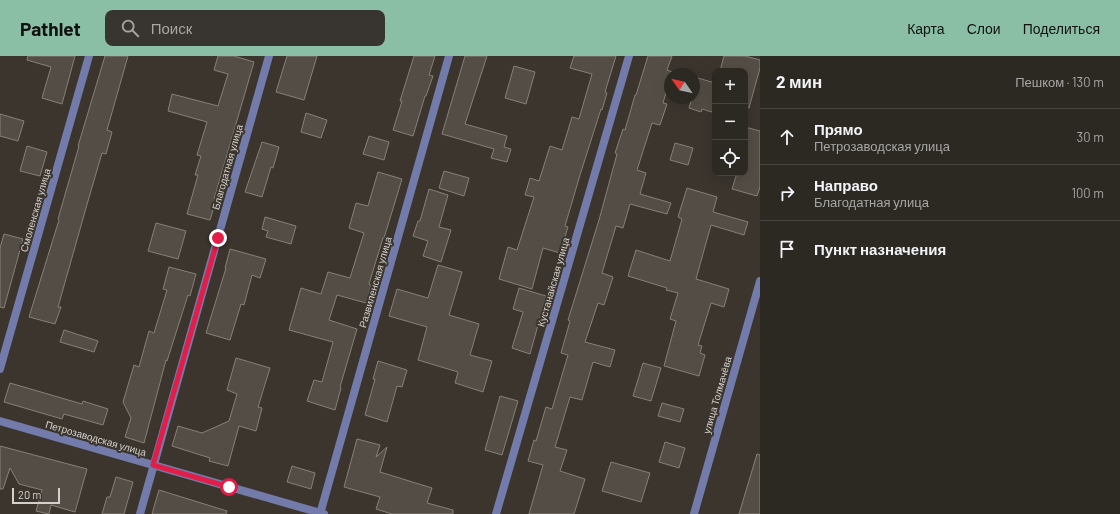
<!DOCTYPE html>
<html lang="ru">
<meta charset="utf-8">
<style>
:root{--surface:#2c2822;--page:#38342f;--text:#f1f3f6;--muted:#a6a6a5;--line:#484440;--accent:#8abfa5}
body{margin:0;font-family:Barlow,sans-serif;background:var(--page);color:var(--text)}
.controls{position:absolute;right:12px;top:12px;display:grid;overflow:hidden;border-radius:8px;box-shadow:0 4px 16px #0002}
.controls button{width:36px;height:36px;display:grid;place-items:center;padding:0;border:0;border-bottom:1px solid var(--line);background:var(--surface);color:var(--text);font:20px sans-serif}
.compass{position:absolute;left:664px;top:12px;width:36px;height:36px;border-radius:50%;background:var(--surface);box-shadow:0 4px 16px #0002;rotate:304deg}
.scale{position:absolute;left:12px;bottom:10px;width:48px;box-sizing:border-box;padding-left:4px;border:2px solid #d4d1cc;border-top:0;font-size:11px;line-height:14px;white-space:nowrap;color:#d4d1cc;-webkit-text-stroke:3px #3b352e;paint-order:stroke}
.stop{position:absolute;width:12px;height:12px;margin:-9px;border:3px solid #e11d48;border-radius:50%;background:#fff}
.stop.end{background:#e11d48;border-color:#fff;box-shadow:0 1px 4px #0008}
.list{margin:0;padding:0;list-style:none}
h2{display:flex;justify-content:space-between;align-items:center;height:52px;margin:0;padding:0 16px;font-size:17px}
h2 small{font-size:13px;font-weight:400;color:var(--muted)}
.list li{display:grid;grid-template-columns:26px 1fr auto;gap:12px;align-items:center;box-sizing:border-box;height:56px;padding:0 16px;border-top:1px solid var(--line)}
.list b{display:block;font-size:15px;white-space:nowrap}
.list p{margin:0;font-size:13px;white-space:nowrap;color:var(--muted)}
.list em{font-size:13px;font-style:normal;color:var(--muted)}
.icon{flex:none;width:22px;height:22px;fill:none;stroke:currentColor;stroke-width:2;stroke-linecap:round;stroke-linejoin:round}
.map{position:relative;flex:none;width:760px;height:458px;overflow:hidden}
header{display:flex;align-items:center;gap:24px;box-sizing:border-box;height:56px;padding:0 20px;background:var(--accent);color:#111}
header strong{font-size:19px}
nav{display:flex;gap:22px;margin-inline-start:auto;font-size:14px}
.search{width:280px;height:36px;background:var(--page);display:flex;align-items:center;gap:10px;box-sizing:border-box;padding:0 14px;border-radius:8px;color:var(--muted);font-size:15px}
main{display:flex}
aside{flex:1;background:var(--surface)}
.map>svg:first-child{display:block}
</style>
<header>
<strong>Pathlet</strong>
<div class="search"><svg class="icon" aria-label="search" viewBox="0 0 24 24"><circle cx="10" cy="10" r="6"/><path d="M15 15l6 6"/></svg>Поиск</div>
<nav><a>Карта</a><a>Слои</a><a>Поделиться</a></nav>
</header>
<main>
<div class="map">
<svg width="760" height="458" viewBox="0 0 760 458">
<rect width="100%" height="100%" fill="#3b352e"/>
<path fill="#534d45" stroke="#878078" d="M28 0H75L62 48 42 42 51 11 27 4Z
M105 0H128L107 74 112 76 106 98 102 97 88 145 58 251H61L55 268 29 261 59 164 58 163 79 90H78Z
M218 0H234L254 6 224 109 214 143 216 144 210 164 187 158 198 119H195L201 100 197 99 207 66 168 55 172 38 218 50 228 18 214 14Z
M287 0H317L304 44 276 36Z
M414 0H435L429 19 433 20 426 40H425L413 80 393 74 402 45H400Z
M465 0H487L465 68 507 80 504 91 511 93 507 106 491 102 494 93 442 78Z
M574 0H616L605 36 607 37 602 54 601 53 580 119 565 170 568 171 560 197 543 192 532 233 499 223 508 191 517 194 534 141 525 139 530 122 539 125 550 90 562 94 572 61 579 63 592 18 570 12Z
M648 0H672L667 14 672 16 671 18H670V23L663 47 667 48 660 69 652 67 637 114 646 117 640 138 671 147 667 158 630 148 623 172 616 170 602 217 613 221 604 249 598 247 585 286 615 294 610 311 593 306 582 344 570 341 555 391 567 394 560 415 585 423 574 458H529L543 409 528 405 534 384 536 385 546 351 552 353 568 299 561 297 570 265 568 264 599 164 617 98 615 97 623 73 625 74 635 39H636Z
M724 0H745L760 4V12L749 52 745 51V15H720Z
M514 10 535 16 526 48 505 42Z
M698 22 715 27V57L702 53 701 56 689 52 692 42H694V35Z
M306 57 327 64 321 82 301 76Z
M0 58 24 65 18 85 0 80Z
M745 71 760 75V131L757 140 732 133 737 117H745Z
M369 80 389 86 384 104 363 98Z
M262 86 279 91 273 112 271 111 262 141 245 136Z
M675 87 693 92 688 109 670 104Z
M27 90 47 96 40 120 20 115Z
M444 115 469 122 464 140 439 132Z
M378 116 402 123 384 182H383L369 228 371 229 366 247 337 239 329 264 357 273 340 331 341 332 335 354 307 345 314 324 322 326 333 286 289 274 301 232 321 238 328 216 350 222 364 177 349 172 356 147 368 150Z
M687 132 717 141 713 156 748 166 744 179 711 169 696 223 729 233 724 251 711 247 698 289 702 290 700 297 705 299 699 320 664 310 676 265 670 263 678 237 666 234 667 232 628 220 636 194 670 205 682 163 678 161Z
M429 133 448 139 439 171 451 174 441 206 423 200 428 185 413 180 418 165H420Z
M265 161 296 170 291 188 266 181 268 175 262 173Z
M156 167 186 175 178 203 148 195Z
M4 178 23 183 4 252 0 251V192Z
M230 193 266 203 260 222 252 219 244 249 241 248 230 284 206 277 226 212H225Z
M438 209 462 216 449 259 479 268 470 299 492 305 483 336 455 327 458 316 418 304 427 271 389 260 397 233 428 242Z
M169 211 196 218 190 240 188 239 167 305 166 304 144 387 125 381 131 362 123 346 134 309 139 311 149 275 154 277 167 234 163 233Z
M519 232 546 240 530 298 512 292 523 256 513 253Z
M64 274 98 285 94 296 60 286Z
M236 302 270 312 258 351 262 352 256 375 239 370 228 410 209 405 210 402 172 390 178 370 202 377 229 365 237 338 227 334Z
M378 305 407 314 402 331 397 330 387 366 365 359 375 323H373Z
M643 307 661 312 651 345 633 340Z
M10 327 82 348 83 345 108 353 103 369 64 358 62 363 4 346Z
M500 340 518 345 502 399 485 394Z
M662 347 684 353 680 366 658 360Z
M357 383 380 389 376 401 387 391 380 416 432 432 427 447 453 454V458H392L376 453 380 441 344 431Z
M665 386 685 392 679 412 659 406Z
M0 390 87 413 75 456 51 449 49 458 36 455 42 434 19 428 10 412 3 433H0Z
M757 398 760 399V458H739Z
M611 406 650 417 641 446 602 435Z
M292 410 315 417 311 433 287 426Z
M116 421 133 426 124 458H102L107 441H110Z
M159 434 227 455 226 458H152Z"/>
<g fill="none" stroke-linecap="round" stroke-linejoin="round">
<path stroke="#727baa" stroke-width="8" d="M0 313 89 0
M0 365 324 458
M140 458 269 0
M320 458 449 0
M496 458 629 0"/>
<path stroke="#727baa" stroke-width="8" d="M694 458 760 225"/>
</g>
<g fill="none" stroke-linecap="round" stroke-linejoin="round">
<path stroke="#e11d48" stroke-width="5" d="M218 182 153 409 229 431"/>
</g>
<g text-anchor="middle" dominant-baseline="central" stroke-width="4" stroke-linejoin="round" paint-order="stroke">
<g font-size="10" fill="#d4d1cc" stroke="#3b352e">
<text transform="translate(227 111) rotate(-74)">Благодатная улица</text>
<text transform="translate(35 154) rotate(-74)">Смоленская улица</text>
<text transform="translate(375 226) rotate(-74)">Развиленская улица</text>
<text transform="translate(553 226) rotate(-74)">Кустанайская улица</text>
<text transform="translate(717 339) rotate(-74)">улица Толмачёва</text>
<text transform="translate(96 382) rotate(16)">Петрозаводская улица</text>
</g>
</g>
</svg>
<div class="controls">
<button>+</button>
<button>−</button>
<button><svg class="icon" aria-label="locate" viewBox="0 0 24 24"><circle cx="12" cy="12" r="6"/><path d="M12 2v4M12 18v4M2 12h4M18 12h4"/></svg></button>
</div>
<svg class="compass" viewBox="-18 -18 36 36"><path d="M0-13l5 13h-10z" fill="#e53935"/><path d="M0 13l5-13h-10z" fill="#a6a6a5"/></svg>
<div class="scale">20 m</div>
<div class="stop" style="left:229px;top:431px"></div>
<div class="stop end" style="left:218px;top:182px"></div>
</div>
<aside>
<h2>2 мин<small>Пешком · 130 m</small></h2>
<ul class="list">
<li><svg class="icon" aria-label="ahead" viewBox="0 0 24 24"><path d="M12 20V5M6 11l6-6 6 6"/></svg><div><b>Прямо</b><p>Петрозаводская улица</p></div><em>30 m</em></li>
<li><svg class="icon" aria-label="right" viewBox="0 0 24 24"><path d="M7 20v-9h11M14 6l5 5-5 5"/></svg><div><b>Направо</b><p>Благодатная улица</p></div><em>100 m</em></li>
<li><svg class="icon" aria-label="arrive" viewBox="0 0 24 24"><path d="M6 21V4h12l-3 4 3 4H6"/></svg><div><b>Пункт назначения</b></div></li>
</ul>
</aside>
</main>
